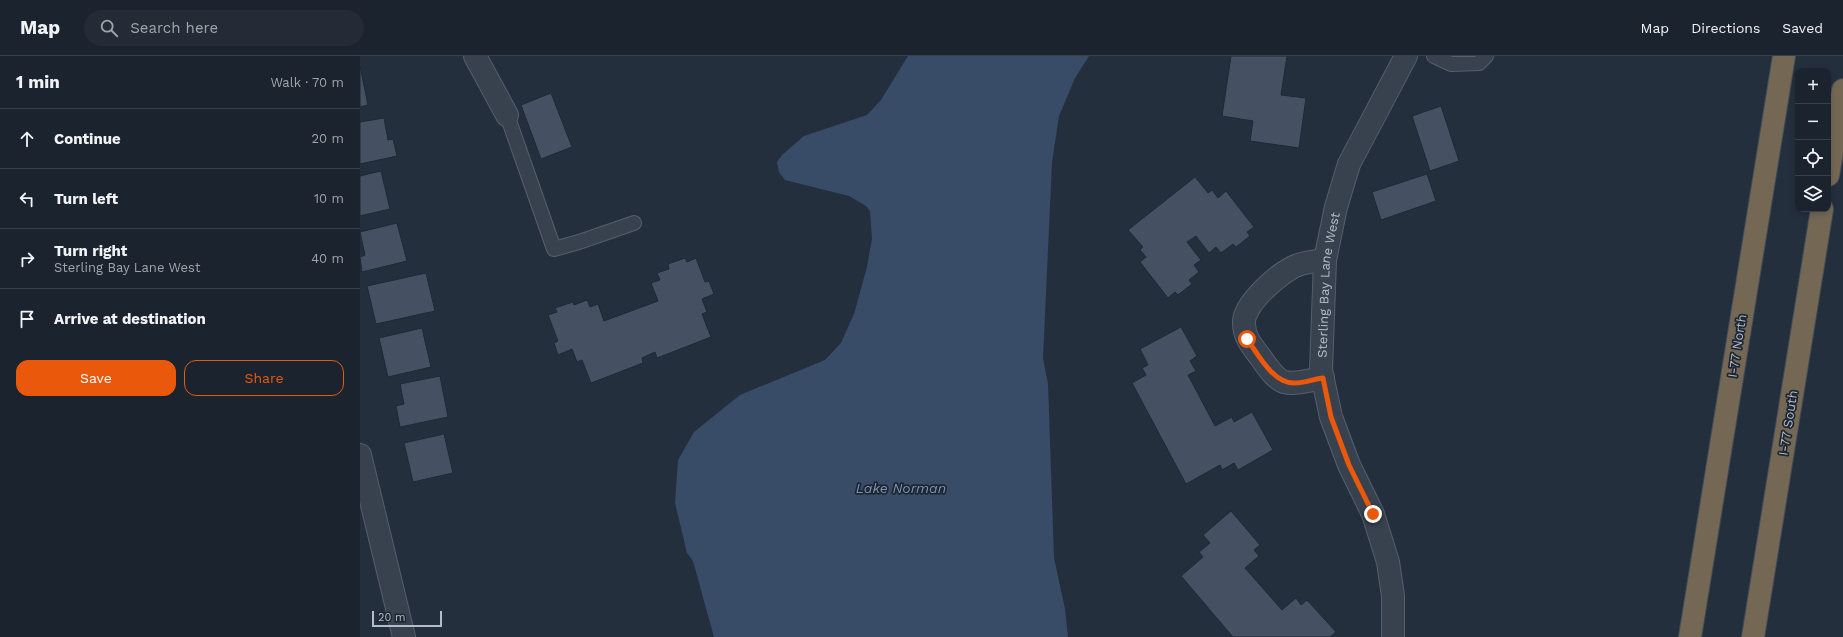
<!DOCTYPE html>
<meta charset="utf-8">
<style>
:root{--surface:#1b232e;--page:#242b36;--text:#f1f3f6;--muted:#a0a4aa;--line:#39404a;--accent:#ea580c}
body{margin:0;font-family:"Work Sans",sans-serif;background:var(--page);color:var(--text)}
.controls{position:absolute;right:12px;top:12px;display:grid;overflow:hidden;border-radius:8px;box-shadow:0 2px 6px #0003}
.controls button{width:36px;height:36px;display:grid;place-items:center;padding:0;border:0;border-bottom:1px solid var(--line);background:var(--surface);color:var(--text);font:20px sans-serif}
.scale{position:absolute;left:12px;bottom:10px;width:70px;box-sizing:border-box;padding-left:4px;border:2px solid #b4bcc9;border-top:0;font-size:11px;line-height:14px;white-space:nowrap;color:#b4bcc9;-webkit-text-stroke:3px #1d2633;paint-order:stroke}
.stop{position:absolute;width:12px;height:12px;margin:-9px;border:3px solid #ea580c;border-radius:50%;background:#fff}
.stop.end{background:#ea580c;border-color:#fff;box-shadow:0 1px 4px #0008}
.list{margin:0;padding:0;list-style:none}
h2{display:flex;justify-content:space-between;align-items:center;height:52px;margin:0;padding:0 16px;font-size:17px}
h2 small{font-size:13px;font-weight:400;color:var(--muted)}
.list li{display:grid;grid-template-columns:26px 1fr auto;gap:12px;align-items:center;box-sizing:border-box;height:60px;padding:0 16px;border-top:1px solid var(--line)}
.list b{display:block;font-size:15px;white-space:nowrap}
.list p{margin:0;font-size:13px;white-space:nowrap;color:var(--muted)}
.list em{font-size:13px;font-style:normal;color:var(--muted)}
.actions{display:flex;gap:8px;padding:12px 16px}
.actions a{flex:1;padding:9px 0;border:1px solid var(--accent);border-radius:12px;text-align:center;font-size:14px;color:var(--accent)}
.actions .main{background:var(--accent);color:#fff}
.icon{flex:none;width:22px;height:22px;fill:none;stroke:currentColor;stroke-width:2;stroke-linecap:round;stroke-linejoin:round}
.map{position:relative;flex:none;width:1483px;height:581px;overflow:hidden}
header{display:flex;align-items:center;gap:24px;box-sizing:border-box;height:56px;padding:0 20px;background:var(--surface);border-bottom:1px solid var(--line)}
header strong{font-size:19px}
nav{display:flex;gap:22px;margin-inline-start:auto;font-size:14px}
.search{width:280px;height:36px;background:var(--page);display:flex;align-items:center;gap:10px;box-sizing:border-box;padding:0 14px;border-radius:22px;color:var(--muted);font-size:15px}
main{display:flex}
aside{flex:1;background:var(--surface)}
.map>svg:first-child{display:block}
</style>
<header>
<strong>Map</strong>
<div class="search"><svg class="icon" aria-label="search" viewBox="0 0 24 24"><circle cx="10" cy="10" r="6"/><path d="M15 15l6 6"/></svg>Search here</div>
<nav><a>Map</a><a>Directions</a><a>Saved</a></nav>
</header>
<main>
<aside>
<h2>1 min<small>Walk · 70 m</small></h2>
<ul class="list">
<li><svg class="icon" aria-label="ahead" viewBox="0 0 24 24"><path d="M12 20V5M6 11l6-6 6 6"/></svg><div><b>Continue</b></div><em>20 m</em></li>
<li><svg class="icon" aria-label="left" viewBox="0 0 24 24"><path d="M17 20v-9H6M10 6l-5 5 5 5"/></svg><div><b>Turn left</b></div><em>10 m</em></li>
<li><svg class="icon" aria-label="right" viewBox="0 0 24 24"><path d="M7 20v-9h11M14 6l5 5-5 5"/></svg><div><b>Turn right</b><p>Sterling Bay Lane West</p></div><em>40 m</em></li>
<li><svg class="icon" aria-label="arrive" viewBox="0 0 24 24"><path d="M6 21V4h12l-3 4 3 4H6"/></svg><div><b>Arrive at destination</b></div></li>
</ul>
<div class="actions"><a class="main">Save</a><a>Share</a></div>
</aside>
<div class="map">
<svg width="1483" height="581" viewBox="0 0 1483 581">
<rect width="100%" height="100%" fill="#242f3e"/>
<path fill="#394c67" d="M548 0H729L715 22 699 60 692 106 683 302 688 328 694 502 705 553 708 581H354L333 505 327 497 315 447 318 404 334 376 380 339 465 304 481 287 494 258 507 211 512 183 510 155 506 150 489 140 425 124 419 116 417 106 422 99 444 80 507 59 521 44Z"/>
<path fill="#455162" stroke="#1f2835" d="M871 0H927L921 39 946 42 939 92 890 85 893 65 862 60Z
M0 10 8 49 0 51Z
M191 37 212 91 181 103 161 49Z
M1081 50 1099 105 1070 115 1052 60Z
M24 62 28 84 33 83 37 100 0 108V66Z
M21 115 30 153 0 160V120Z
M1067 118 1076 145 1021 164 1012 136Z
M835 121 848 137 852 134 858 142 866 135 894 171 887 176 890 180 876 191 873 188 861 197 856 191 849 197 836 180 827 186 841 204 834 209 839 216 829 224 832 228 818 239 815 236 808 242 780 206 786 201 780 194 783 191 768 174Z
M37 167 47 205 2 216 0 201 5 199 0 176Z
M325 202 327 206 336 202 345 226 349 225 354 238 342 243 347 256 342 258 351 281 297 302 295 296 282 302 283 307 231 327 222 304 217 306 212 293 198 299 194 287 198 285 188 259 197 256 195 252 213 246 214 249 227 244 230 251 238 248 244 265 298 245 291 227 300 224 297 217 309 213 308 208Z
M66 217 75 255 16 268 7 230Z
M821 271 837 300 830 305 836 315 828 319 855 370 872 361 874 366 892 356 913 394 878 414 874 407 862 414 860 409 826 428 772 327 786 319 782 312 788 309 780 293Z
M62 272 71 311 28 321 19 282Z
M80 320 88 361 40 371 36 350 44 348 40 328Z
M84 378 93 417 53 426 44 387Z
M871 455 900 489 894 494 899 500 885 512 922 554 936 542 941 549 947 544 976 576 970 581H873L821 520 843 501 839 496 850 487 843 479Z"/>
<g fill="none" stroke-linecap="round" stroke-linejoin="round">
<defs>
<path id="service" d="M1074 0 1091 8 1119 7 1126 0
M147 59 194 193 219 186 274 167"/>
<g id="minor">
<path d="M115 0 147 59"/>
<path d="M963 322C950 324 937 329 924 326 915 323 906 309 901 302 893 291 884 282 884 267 883 248 921 215 938 209 946 206 956 205 965 204"/>
<path d="M0 399 44 581"/>
<path id="s1" d="M1033 581V540L1028 506 1013 458 989 409 971 361 961 314 965 204 976 151 989 108 1046 0"/>
</g>
<path id="motorway" d="M1468 119 1483 34
M1330 581 1424 0
M1393 581 1462 153"/>
</defs>
<use href="#service" stroke="#565f6c" stroke-width="16"/>
<use href="#minor" stroke="#565f6c" stroke-width="24"/>
<use href="#motorway" stroke="#434c59" stroke-width="24"/>
<use href="#service" stroke="#38414e" stroke-width="14"/>
<use href="#minor" stroke="#38414e" stroke-width="22"/>
<use href="#motorway" stroke="#746855" stroke-width="22"/>
</g>
<g fill="none" stroke-linecap="round" stroke-linejoin="round">
<path stroke="#ea580c" stroke-width="5" d="M887 283C898 298 913 328 935 327 944 327 954 323 963 322L971 361 989 409 1013 458"/>
</g>
<g text-anchor="middle" dominant-baseline="central" stroke-width="3.5" stroke-linejoin="round" paint-order="stroke">
<g font-size="13" fill="#b4bcc9" stroke="#1d2633">
<text stroke="none"><textPath href="#s1" startOffset="365">Sterling Bay Lane West</textPath></text>
<text transform="translate(1377 290) rotate(-81)">I-77 North</text>
<text transform="translate(1428 367) rotate(-81)">I-77 South</text>
</g>
<g font-size="14" font-style="italic" fill="#7c92b1" stroke="#1d2633">
<text x="541" y="432">Lake Norman</text>
</g>
</g>
</svg>
<div class="controls">
<button>+</button>
<button>−</button>
<button><svg class="icon" aria-label="locate" viewBox="0 0 24 24"><circle cx="12" cy="12" r="6"/><path d="M12 2v4M12 18v4M2 12h4M18 12h4"/></svg></button>
<button><svg class="icon" aria-label="layers" viewBox="0 0 24 24"><path d="M12 4l9 5-9 5-9-5zM3 14l9 5 9-5"/></svg></button>
</div>
<div class="scale">20 m</div>
<div class="stop" style="left:887px;top:283px"></div>
<div class="stop end" style="left:1013px;top:458px"></div>
</div>
</main>
